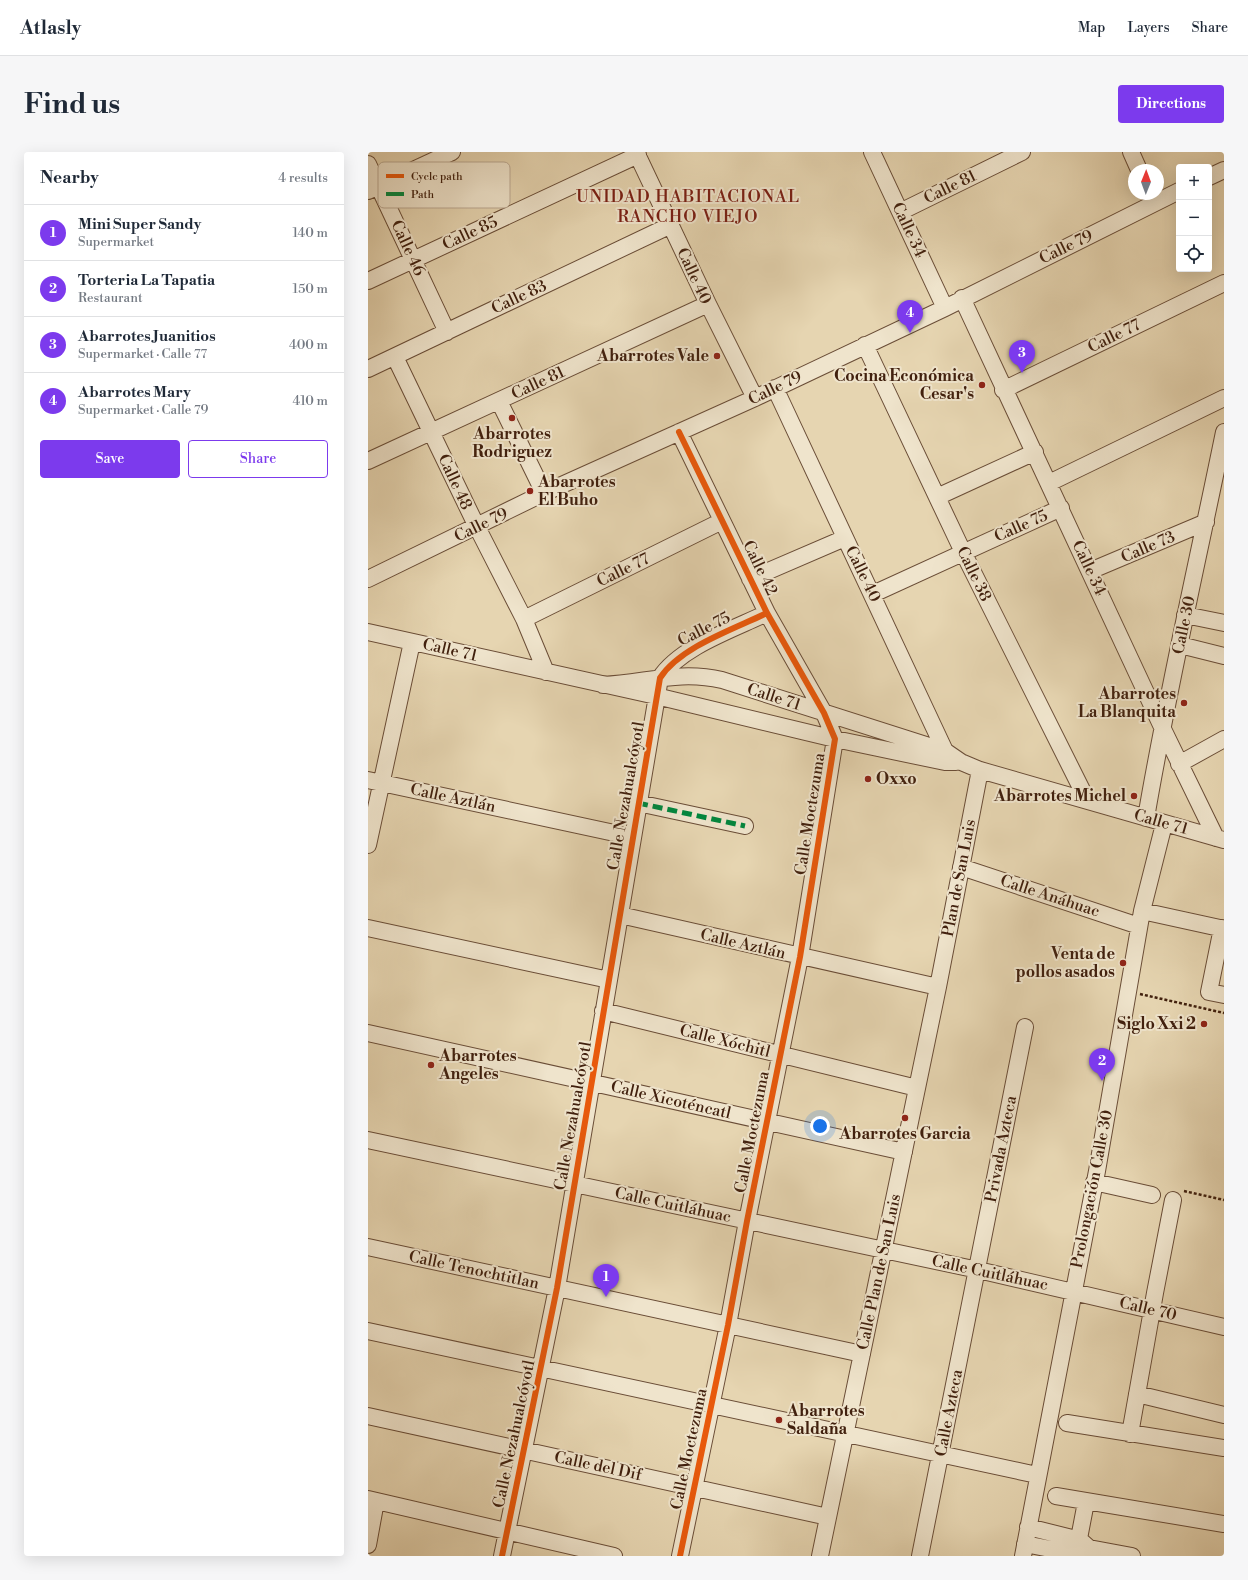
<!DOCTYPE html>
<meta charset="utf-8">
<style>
:root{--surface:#fff;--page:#f6f6f7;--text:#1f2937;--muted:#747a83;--line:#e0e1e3;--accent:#7c3aed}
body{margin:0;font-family:"Libre Bodoni",serif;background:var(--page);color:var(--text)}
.controls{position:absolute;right:12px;top:12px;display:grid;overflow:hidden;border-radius:4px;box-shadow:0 4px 16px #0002}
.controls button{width:36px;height:36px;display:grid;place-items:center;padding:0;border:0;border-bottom:1px solid var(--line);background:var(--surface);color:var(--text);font:20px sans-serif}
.compass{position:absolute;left:760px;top:12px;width:36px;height:36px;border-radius:50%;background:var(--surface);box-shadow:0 4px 16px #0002;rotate:1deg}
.you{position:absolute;left:452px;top:974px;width:14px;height:14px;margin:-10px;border:3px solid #fff;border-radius:50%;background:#1a73e8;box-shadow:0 0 0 6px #1a73e833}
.badge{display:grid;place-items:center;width:26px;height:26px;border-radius:50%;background:var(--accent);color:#fff;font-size:13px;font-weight:700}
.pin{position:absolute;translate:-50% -33px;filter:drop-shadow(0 1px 2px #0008)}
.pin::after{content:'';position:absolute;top:21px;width:14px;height:12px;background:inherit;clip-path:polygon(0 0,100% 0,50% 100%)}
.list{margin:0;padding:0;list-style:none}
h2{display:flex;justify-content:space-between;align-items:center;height:52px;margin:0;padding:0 16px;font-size:17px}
h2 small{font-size:13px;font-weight:400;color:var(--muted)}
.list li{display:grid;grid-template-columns:26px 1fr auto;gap:12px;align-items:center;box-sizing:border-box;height:56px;padding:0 16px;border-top:1px solid var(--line)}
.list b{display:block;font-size:15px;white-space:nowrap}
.list p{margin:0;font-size:13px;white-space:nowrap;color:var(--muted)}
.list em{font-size:13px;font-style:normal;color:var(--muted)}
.actions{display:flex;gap:8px;padding:12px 16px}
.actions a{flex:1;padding:9px 0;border:1px solid var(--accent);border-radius:4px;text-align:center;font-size:14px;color:var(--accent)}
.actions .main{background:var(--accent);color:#fff}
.icon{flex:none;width:22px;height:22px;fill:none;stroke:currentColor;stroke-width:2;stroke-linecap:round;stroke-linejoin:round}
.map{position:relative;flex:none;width:856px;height:1404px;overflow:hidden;border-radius:4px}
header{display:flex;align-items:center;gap:24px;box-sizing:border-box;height:56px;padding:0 20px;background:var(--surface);border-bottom:1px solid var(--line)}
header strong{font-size:19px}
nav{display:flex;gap:22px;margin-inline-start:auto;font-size:14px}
.intro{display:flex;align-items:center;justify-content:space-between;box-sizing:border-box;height:96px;padding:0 24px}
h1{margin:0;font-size:28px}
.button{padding:10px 18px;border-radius:4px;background:var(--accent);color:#fff;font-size:14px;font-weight:700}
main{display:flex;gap:24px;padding:0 24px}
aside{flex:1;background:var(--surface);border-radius:4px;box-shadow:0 4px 16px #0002}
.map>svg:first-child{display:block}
</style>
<header>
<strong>Atlasly</strong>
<nav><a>Map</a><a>Layers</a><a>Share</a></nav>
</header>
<div class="intro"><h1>Find us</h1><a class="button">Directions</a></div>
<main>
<aside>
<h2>Nearby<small>4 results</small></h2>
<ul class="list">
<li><span class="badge">1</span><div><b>Mini Super Sandy</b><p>Supermarket</p></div><em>140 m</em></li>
<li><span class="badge">2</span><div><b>Torteria La Tapatia</b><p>Restaurant</p></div><em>150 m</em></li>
<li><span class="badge">3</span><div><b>Abarrotes Juanitios</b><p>Supermarket · Calle 77</p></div><em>400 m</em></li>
<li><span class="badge">4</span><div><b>Abarrotes Mary</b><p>Supermarket · Calle 79</p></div><em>410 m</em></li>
</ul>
<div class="actions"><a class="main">Save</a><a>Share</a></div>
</aside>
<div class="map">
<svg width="856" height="1404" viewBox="0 0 856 1404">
<rect width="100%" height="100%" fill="#e6d5b1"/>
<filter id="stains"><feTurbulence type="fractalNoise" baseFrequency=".005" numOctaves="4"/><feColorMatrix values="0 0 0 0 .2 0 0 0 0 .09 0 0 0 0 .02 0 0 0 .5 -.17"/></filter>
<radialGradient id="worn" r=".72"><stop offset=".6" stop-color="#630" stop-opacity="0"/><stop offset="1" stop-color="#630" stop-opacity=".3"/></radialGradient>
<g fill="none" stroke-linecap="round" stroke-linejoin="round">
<defs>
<path id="minor" d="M268 0 340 152 387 246
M504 0 577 156
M763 0 771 18
M0 12 79 180
M841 25 856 18
M0 39 84 0
M532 60 654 0
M0 129 270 3
M594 146 794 575 848 686
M497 193 595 400 719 648
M27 205 109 375 156 467 178 520
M0 217 303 73
M407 236 577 599V606
M635 238 856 131
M131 249 176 341
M311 280 399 461 456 561 467 587 432 805 379 1069 360 1173 312 1404
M0 309 340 152
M681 331 856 246
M569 345 667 300
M722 419 838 370
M0 427 176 341 387 246 577 156 811 39
M382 427 477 386
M505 442 693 356
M817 463 856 471
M156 467 354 369
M0 480 288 544 467 587 577 610H588
M812 493 856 504
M235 533C278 531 311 518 354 528L577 599 593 610 612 618 856 688
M811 612 856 587
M0 628 265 685
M270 651 377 674
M778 666C800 536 830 408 856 280
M0 693 44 490
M593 715 771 774
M774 759 856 777
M252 763 570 835
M0 776 241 828
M854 776 841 840 856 843
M235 859 549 936
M0 881 536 1000
M0 988 610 1118 856 1175
M726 1030 784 1043
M0 1095 494 1202
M0 1179 669 1323
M769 1242 856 1263
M0 1264 460 1365
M699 1271 856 1296
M762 1282 787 1141 805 1048
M688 1344 856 1372
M0 1347 246 1404
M660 1375 712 1388 721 1396
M657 1392 698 1400H708L721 1396 764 1404
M0 1393 8 1349
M709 1397 718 1350
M134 1404 189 1136 292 526C312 495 366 477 399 461
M452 1404 570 835 612 618
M552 1404 657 875
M655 1404 729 1019 774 759 796 672"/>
</defs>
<use href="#minor" stroke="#6a4d37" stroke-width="18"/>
<path stroke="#41200e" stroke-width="2.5" stroke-dasharray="3 2" stroke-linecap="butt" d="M772 842 856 861
M816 1039 856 1048"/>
<use href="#minor" stroke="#efe4cc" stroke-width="16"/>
<path stroke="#00873e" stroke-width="5" stroke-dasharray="10 5" stroke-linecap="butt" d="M270 651 377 674"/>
<defs>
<path id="cycleway" d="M311 280 399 461 456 561 467 587 432 805 379 1069 360 1173 312 1404
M134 1404 189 1136 292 526C312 495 366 477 399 461"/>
</defs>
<use href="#cycleway" stroke="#efe4cc" stroke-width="8"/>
<use href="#cycleway" stroke="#e8590c" stroke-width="6"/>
</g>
<g fill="#8f2418" stroke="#efe4cc" stroke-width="1.5">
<circle cx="349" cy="204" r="4"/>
<circle cx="614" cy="233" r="4"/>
<circle cx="144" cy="266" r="4"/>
<circle cx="162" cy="339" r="4"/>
<circle cx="816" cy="551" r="4"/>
<circle cx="500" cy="627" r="4"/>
<circle cx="766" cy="644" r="4"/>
<circle cx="755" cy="811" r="4"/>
<circle cx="836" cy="872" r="4"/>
<circle cx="63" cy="913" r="4"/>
<circle cx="537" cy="966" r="4"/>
<circle cx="411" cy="1268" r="4"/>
</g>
<g text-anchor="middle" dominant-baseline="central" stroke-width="4" stroke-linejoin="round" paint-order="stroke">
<g font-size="16" fill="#41200e" stroke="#efe4cc">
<text transform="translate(582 35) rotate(-26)">Calle 81</text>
<text transform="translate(541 78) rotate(65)">Calle 34</text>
<text transform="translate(102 81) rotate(-25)">Calle 85</text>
<text transform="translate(698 95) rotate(-26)">Calle 79</text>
<text transform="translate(40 96) rotate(65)">Calle 46</text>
<text transform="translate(326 124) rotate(65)">Calle 40</text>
<text transform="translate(151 145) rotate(-25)">Calle 83</text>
<text transform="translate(746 184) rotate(-26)">Calle 77</text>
<text transform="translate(170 231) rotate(-25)">Calle 81</text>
<text transform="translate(407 236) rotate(-26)">Calle 79</text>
<text transform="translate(87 330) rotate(65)">Calle 48</text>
<text transform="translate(113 373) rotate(-26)">Calle 79</text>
<text transform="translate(653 374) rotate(-24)">Calle 75</text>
<text transform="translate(780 395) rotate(-23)">Calle 73</text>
<text transform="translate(392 416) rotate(64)">Calle 42</text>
<text transform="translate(721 416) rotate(65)">Calle 34</text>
<text transform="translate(255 418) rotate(-26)">Calle 77</text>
<text transform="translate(495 422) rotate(64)">Calle 40</text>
<text transform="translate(606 422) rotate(64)">Calle 38</text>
<text transform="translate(816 473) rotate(-78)">Calle 30</text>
<text transform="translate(336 477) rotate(-27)">Calle 75</text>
<text transform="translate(82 498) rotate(13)">Calle 71</text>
<text transform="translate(406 545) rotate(18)">Calle 71</text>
<text transform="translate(258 644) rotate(-80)">Calle Nezahualcóyotl</text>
<text transform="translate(85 646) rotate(12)">Calle Aztlán</text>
<text transform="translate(442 662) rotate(-81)">Calle Moctezuma</text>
<text transform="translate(793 670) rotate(16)">Calle 71</text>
<text transform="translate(591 726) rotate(-79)">Plan de San Luis</text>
<text transform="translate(682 744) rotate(18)">Calle Anáhuac</text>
<text transform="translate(375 792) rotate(13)">Calle Aztlán</text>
<text transform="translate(357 889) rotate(14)">Calle Xóchitl</text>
<text transform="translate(303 948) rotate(13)">Calle Xicoténcatl</text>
<text transform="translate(205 964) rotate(-80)">Calle Nezahualcóyotl</text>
<text transform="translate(384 980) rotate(-79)">Calle Moctezuma</text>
<text transform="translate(633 997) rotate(-79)">Privada Azteca</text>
<text transform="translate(724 1037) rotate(-79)">Prolongación Calle 30</text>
<text transform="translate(305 1053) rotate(12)">Calle Cuitláhuac</text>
<text transform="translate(106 1118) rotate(12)">Calle Tenochtitlan</text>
<text transform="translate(511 1120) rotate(-78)">Calle Plan de San Luis</text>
<text transform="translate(622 1121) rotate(12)">Calle Cuitláhuac</text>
<text transform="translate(780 1157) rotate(13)">Calle 70</text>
<text transform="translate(581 1261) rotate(-79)">Calle Azteca</text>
<text transform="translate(146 1282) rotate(-78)">Calle Nezahualcóyotl</text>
<text transform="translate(321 1297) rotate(-78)">Calle Moctezuma</text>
<text transform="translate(230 1314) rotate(12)">Calle del Dif</text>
</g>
<g font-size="16" font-weight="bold" fill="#41200e" stroke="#efe4cc" text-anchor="end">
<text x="341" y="204">Abarrotes Vale</text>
<text x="606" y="224">Cocina Económica<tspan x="606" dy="18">Cesar's</tspan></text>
<text x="144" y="282" text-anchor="middle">Abarrotes<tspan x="144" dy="18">Rodriguez</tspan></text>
<text x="170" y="330" text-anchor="start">Abarrotes<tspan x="170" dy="18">El Buho</tspan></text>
<text x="808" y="542">Abarrotes<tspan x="808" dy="18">La Blanquita</tspan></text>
<text x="508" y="627" text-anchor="start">Oxxo</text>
<text x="758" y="644">Abarrotes Michel</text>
<text x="747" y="802">Venta de<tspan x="747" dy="18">pollos asados</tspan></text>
<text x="828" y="872">Siglo Xxi 2</text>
<text x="71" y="904" text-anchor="start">Abarrotes<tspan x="71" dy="18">Angeles</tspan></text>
<text x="537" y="982" text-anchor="middle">Abarrotes Garcia</text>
<text x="419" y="1259" text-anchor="start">Abarrotes<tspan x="419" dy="18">Saldaña</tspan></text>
</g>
<g font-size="17" letter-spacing="1" fill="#7a1f14" stroke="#efe4cc">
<text x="320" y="45">UNIDAD HABITACIONAL<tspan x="320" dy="20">RANCHO VIEJO</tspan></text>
</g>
</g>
<rect x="10" y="10" width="132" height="46" rx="6" fill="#efe4cc" stroke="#bba993" stroke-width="1"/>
<rect x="18" y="22" width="18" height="4" fill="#e8590c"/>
<rect x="18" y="40" width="18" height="4" fill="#00873e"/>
<g font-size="11" fill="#41200e">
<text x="43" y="28">Cycle path</text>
<text x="43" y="46">Path</text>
</g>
<rect width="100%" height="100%" filter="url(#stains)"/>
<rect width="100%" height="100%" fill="url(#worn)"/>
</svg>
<div class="controls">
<button>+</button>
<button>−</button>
<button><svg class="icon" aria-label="locate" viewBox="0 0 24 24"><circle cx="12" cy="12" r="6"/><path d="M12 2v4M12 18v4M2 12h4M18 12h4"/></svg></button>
</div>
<svg class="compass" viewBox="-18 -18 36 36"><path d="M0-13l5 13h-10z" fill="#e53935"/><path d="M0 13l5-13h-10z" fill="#747a83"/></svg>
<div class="you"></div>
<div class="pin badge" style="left:238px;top:1145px">1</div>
<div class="pin badge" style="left:734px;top:929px">2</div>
<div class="pin badge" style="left:654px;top:221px">3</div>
<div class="pin badge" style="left:542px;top:181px">4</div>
</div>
</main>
